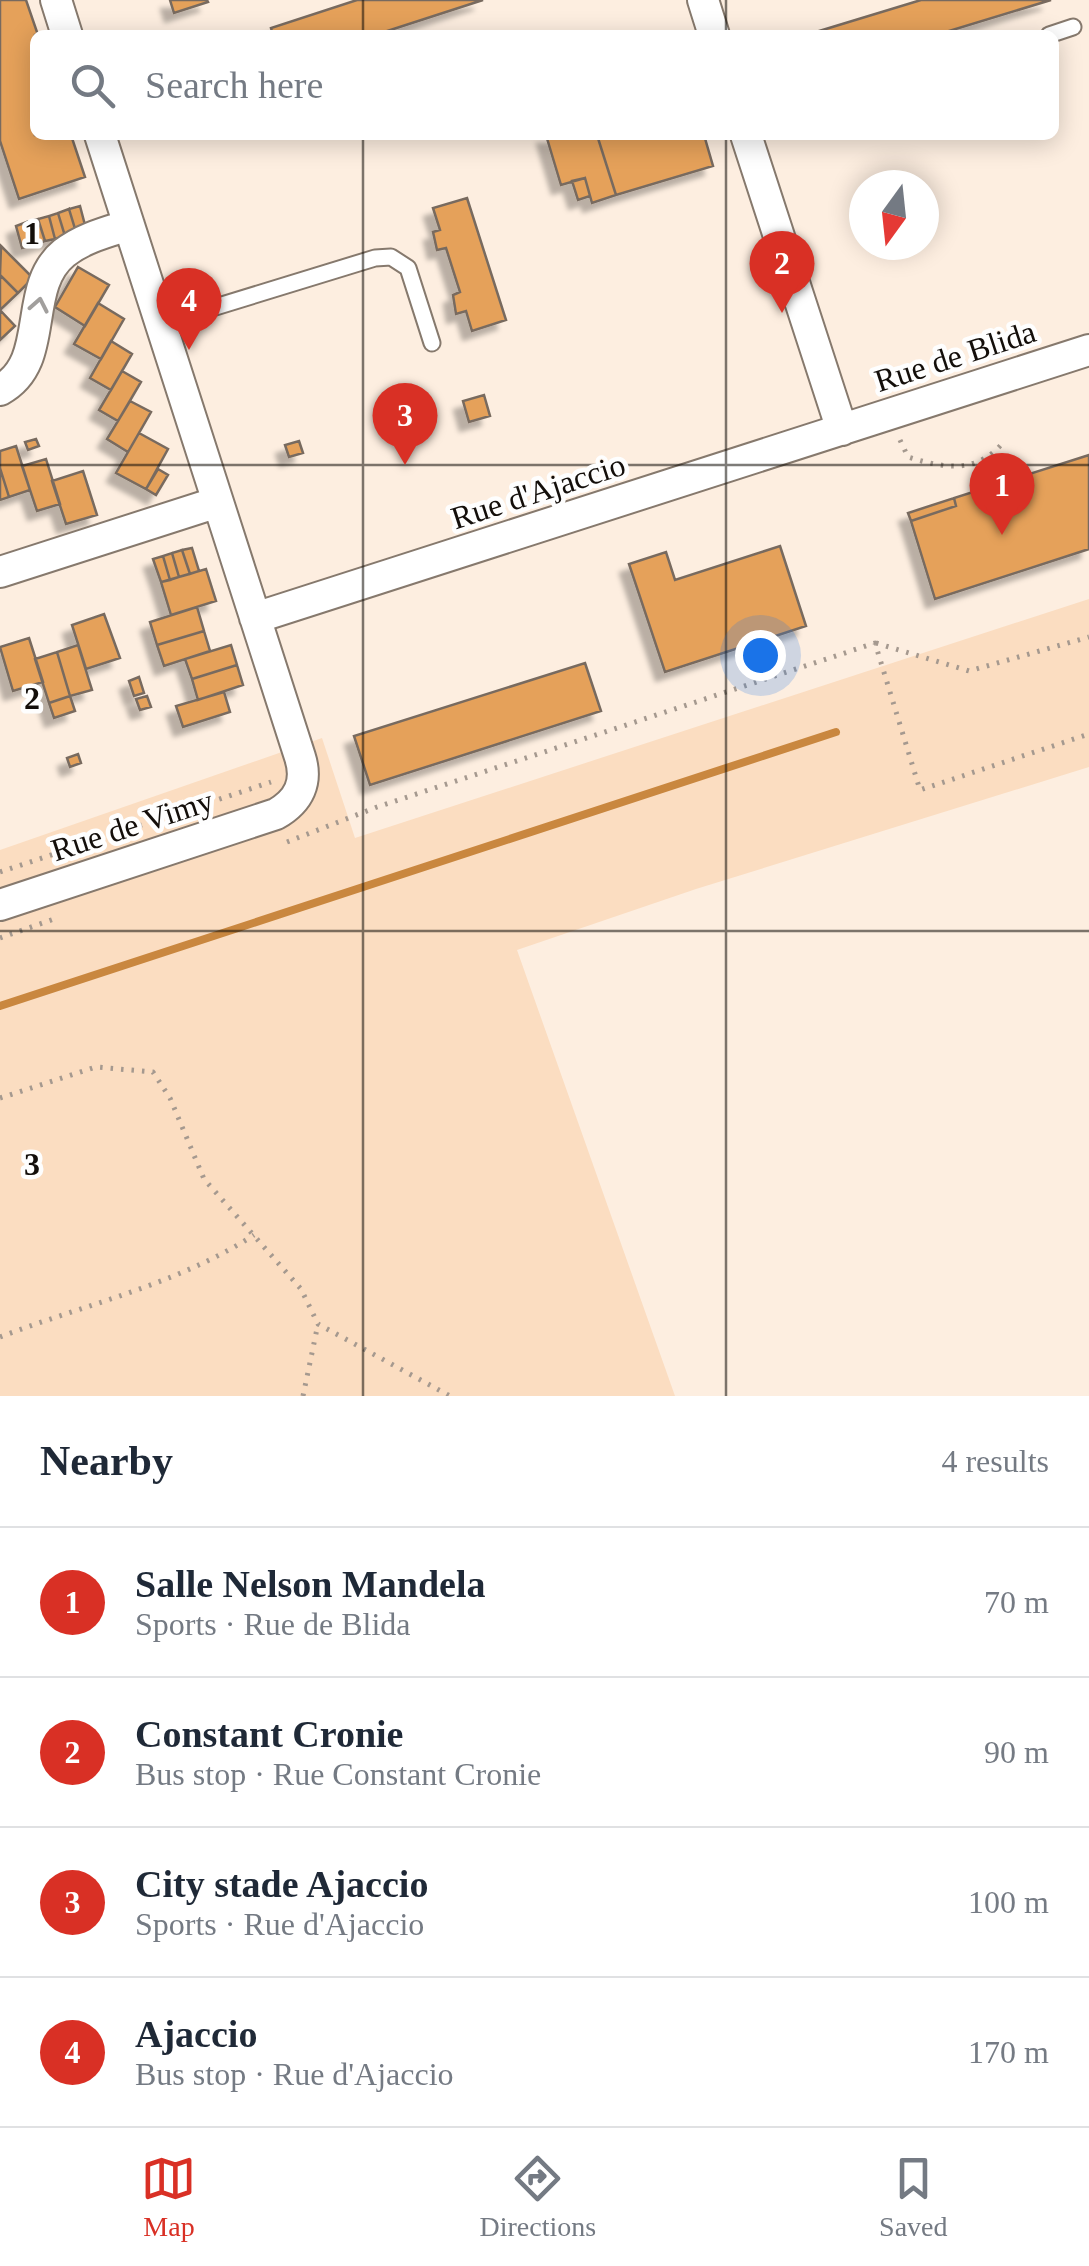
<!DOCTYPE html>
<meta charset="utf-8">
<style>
:root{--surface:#fff;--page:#f2f2f3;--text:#1f2937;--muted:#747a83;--line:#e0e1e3;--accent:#d93025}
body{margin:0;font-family:Georgia,serif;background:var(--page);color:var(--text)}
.compass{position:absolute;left:849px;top:170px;width:90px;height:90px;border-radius:50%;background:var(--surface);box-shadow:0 5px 25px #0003;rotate:195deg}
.you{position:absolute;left:760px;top:655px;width:35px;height:35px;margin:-25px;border:8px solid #fff;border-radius:50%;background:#1a73e8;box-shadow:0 0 0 15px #1a73e833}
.badge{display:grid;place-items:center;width:65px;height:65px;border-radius:50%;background:var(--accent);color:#fff;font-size:32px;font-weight:700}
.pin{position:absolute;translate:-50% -82px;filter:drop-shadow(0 2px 5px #0008)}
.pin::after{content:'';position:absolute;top:52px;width:35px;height:30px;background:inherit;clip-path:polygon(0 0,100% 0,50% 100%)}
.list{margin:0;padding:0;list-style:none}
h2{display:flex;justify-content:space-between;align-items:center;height:130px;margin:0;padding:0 40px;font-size:42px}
h2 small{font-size:32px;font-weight:400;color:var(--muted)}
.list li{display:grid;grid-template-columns:65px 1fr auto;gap:30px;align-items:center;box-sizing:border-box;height:150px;padding:0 40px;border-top:2px solid var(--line)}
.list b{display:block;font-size:38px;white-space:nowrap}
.list p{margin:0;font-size:32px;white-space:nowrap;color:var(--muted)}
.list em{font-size:32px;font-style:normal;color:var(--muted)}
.icon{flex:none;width:55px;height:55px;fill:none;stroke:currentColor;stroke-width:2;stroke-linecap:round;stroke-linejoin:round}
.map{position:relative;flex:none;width:1089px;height:1396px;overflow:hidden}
.search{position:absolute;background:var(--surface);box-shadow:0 5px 25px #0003;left:30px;right:30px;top:30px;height:110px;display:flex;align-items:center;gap:25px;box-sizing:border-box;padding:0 35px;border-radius:15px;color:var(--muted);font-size:38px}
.sheet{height:730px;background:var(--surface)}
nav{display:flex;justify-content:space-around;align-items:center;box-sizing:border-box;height:140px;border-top:2px solid var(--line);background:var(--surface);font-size:28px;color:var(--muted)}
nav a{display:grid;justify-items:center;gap:5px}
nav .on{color:var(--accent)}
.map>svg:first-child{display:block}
</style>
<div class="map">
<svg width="1089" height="1396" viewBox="0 0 1089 1396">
<defs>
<filter id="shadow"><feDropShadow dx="-9" dy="9" stdDeviation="2.5" flood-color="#0004"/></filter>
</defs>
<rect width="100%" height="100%" fill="#fdeee0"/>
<path fill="#fbddc1" d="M1089 599V767L696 889 517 950 675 1396H0V850L322 738 355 838Z"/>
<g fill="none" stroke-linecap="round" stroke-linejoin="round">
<path stroke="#c9873f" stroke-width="8" d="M0 1006 836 732"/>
</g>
<path fill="#e5a15a" stroke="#786b5f" stroke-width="2.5" filter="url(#shadow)" d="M0 0H26L38 35H35V135H71L85 177 19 199 0 141Z
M170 0H207L208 2 174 13Z
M357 0H483L375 35H273L271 28Z
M921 0H1051L936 35H806Z
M546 135H597L616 195 592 203 585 178 561 185Z
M597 135H704L713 166 616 195Z
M585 178 590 196 578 200 572 181Z
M467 198 506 320 472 331 466 311 456 314 453 295 460 292 446 248 437 250 433 232 440 230 433 208Z
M80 206 86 229 76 232 69 209Z
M69 209 76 232 65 236 58 213Z
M58 213 65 236 55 239 49 216Z
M49 216 55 239 45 241 38 219Z
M38 219 45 241 34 245 27 222Z
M27 222 34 245 22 248 16 226Z
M1 246 33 278 18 293 0 275Z
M78 267 109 285 85 326 55 307Z
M0 275 18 293 0 310Z
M98 303 124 319 101 359 74 344Z
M0 310 15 326 0 340Z
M111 341 132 354 111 390 90 378Z
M122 371 141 382 118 421 99 410Z
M484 395 490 416 469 422 463 401Z
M130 401 151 412 128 452 107 439Z
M139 433 168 449 146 489 116 473Z
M36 439 39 446 28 450 25 442Z
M299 441 303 453 289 457 285 445Z
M16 446 30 490 9 497 0 468V451Z
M1089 455V549L935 599 911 521 956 506 954 498Z
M46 459 60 504 37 511 22 466Z
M0 468 9 497 0 500Z
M158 469 168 475 156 495 146 489Z
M83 471 97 515 66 524 52 481Z
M954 498 956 506 911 521 908 513Z
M780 546 806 626 665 672 629 564 666 552 675 580Z
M192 548 199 571 190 574 182 550Z
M182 550 190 574 179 577 172 553Z
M172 553 179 577 170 580 163 556Z
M163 556 170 580 161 582 153 559Z
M206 569 216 601 171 615 161 582Z
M197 607 204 631 157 645 150 622Z
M104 614 120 658 86 669 72 625Z
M204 631 210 651 164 666 157 645Z
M29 638 43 682 13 691 0 647Z
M78 645 92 690 70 696 57 652Z
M231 645 237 665 192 679 185 659Z
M57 652 70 696 49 703 35 659Z
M585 663 601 711 370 785 354 736Z
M237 665 243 685 198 700 192 679Z
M139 677 144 693 134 696 129 681Z
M224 692 230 712 183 727 176 706Z
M70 696 75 711 54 718 49 703Z
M147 696 151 707 140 710 136 699Z
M78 754 81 763 70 767 67 758Z"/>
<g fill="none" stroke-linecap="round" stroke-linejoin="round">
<defs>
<path id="lane" d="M1049 35 1073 27
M160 324 375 258 391 257 408 268 432 343"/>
<path id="street" d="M56 0 67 35
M703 0 714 35
M746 135 842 430
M0 390C52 362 21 288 64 253 83 238 107 232 129 225
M0 572 218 502
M255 618 1089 350
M0 905 276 814C299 801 308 782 300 757L100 135"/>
</defs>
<use href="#lane" stroke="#86796d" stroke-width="19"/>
<use href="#street" stroke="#86796d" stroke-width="34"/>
<path stroke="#a5998f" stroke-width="5" stroke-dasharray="2.5 8" stroke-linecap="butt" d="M900 440 908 457C946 469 979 474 1005 440
M876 643 969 671 1089 637
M287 842 377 807 875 643 920 790 1089 734
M0 872 271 782
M0 938 54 919
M0 1098 96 1067 153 1072 170 1098 204 1179 301 1289 318 1324 450 1396
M0 1337C86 1304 176 1285 254 1235
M303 1396 318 1324"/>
<use href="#lane" stroke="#fff" stroke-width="15"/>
<use href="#street" stroke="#fff" stroke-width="30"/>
</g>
<defs><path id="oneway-chevron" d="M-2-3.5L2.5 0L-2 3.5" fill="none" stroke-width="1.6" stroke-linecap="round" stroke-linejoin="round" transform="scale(2.5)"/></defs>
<use stroke="#a19f9d" href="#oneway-chevron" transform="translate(39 305) rotate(-79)"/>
<path fill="none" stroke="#130e0a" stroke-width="2.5" stroke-opacity="0.55" d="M363 0V35M726 0V35M363 135V1396M726 135V1396M0 465H1089M0 931H1089"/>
<g text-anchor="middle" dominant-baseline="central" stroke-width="9" stroke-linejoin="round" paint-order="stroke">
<g font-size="32" fill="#130e0a" stroke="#fefefe">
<text transform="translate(955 356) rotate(-18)">Rue de Blida</text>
<text transform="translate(538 491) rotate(-18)">Rue d'Ajaccio</text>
<text transform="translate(132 825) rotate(-18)">Rue de Vimy</text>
</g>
</g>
<g font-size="32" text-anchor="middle" font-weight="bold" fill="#130e0a" stroke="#fefefe" stroke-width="9" stroke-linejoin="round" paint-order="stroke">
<text x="32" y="244">1</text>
<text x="32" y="709">2</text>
<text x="32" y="1175">3</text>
</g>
</svg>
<svg class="compass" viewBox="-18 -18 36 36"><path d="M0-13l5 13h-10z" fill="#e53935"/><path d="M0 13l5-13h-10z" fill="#747a83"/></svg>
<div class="you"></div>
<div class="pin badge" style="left:1002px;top:535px">1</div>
<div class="pin badge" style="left:782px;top:313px">2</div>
<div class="pin badge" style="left:405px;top:465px">3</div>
<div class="pin badge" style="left:189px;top:350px">4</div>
<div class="search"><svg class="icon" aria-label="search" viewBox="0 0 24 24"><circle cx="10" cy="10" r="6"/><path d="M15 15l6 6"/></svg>Search here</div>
</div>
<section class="sheet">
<h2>Nearby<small>4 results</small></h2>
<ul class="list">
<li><span class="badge">1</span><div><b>Salle Nelson Mandela</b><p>Sports · Rue de Blida</p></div><em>70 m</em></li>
<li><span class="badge">2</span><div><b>Constant Cronie</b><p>Bus stop · Rue Constant Cronie</p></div><em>90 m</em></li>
<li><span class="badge">3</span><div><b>City stade Ajaccio</b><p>Sports · Rue d'Ajaccio</p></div><em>100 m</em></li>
<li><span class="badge">4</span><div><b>Ajaccio</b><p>Bus stop · Rue d'Ajaccio</p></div><em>170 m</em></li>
</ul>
</section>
<nav>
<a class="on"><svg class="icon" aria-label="map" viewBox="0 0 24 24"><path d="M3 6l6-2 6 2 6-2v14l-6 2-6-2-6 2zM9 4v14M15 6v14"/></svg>Map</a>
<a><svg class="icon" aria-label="directions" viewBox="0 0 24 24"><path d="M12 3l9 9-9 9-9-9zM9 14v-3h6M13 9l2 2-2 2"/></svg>Directions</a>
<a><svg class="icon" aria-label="saved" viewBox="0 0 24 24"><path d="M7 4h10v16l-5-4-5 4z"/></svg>Saved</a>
</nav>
